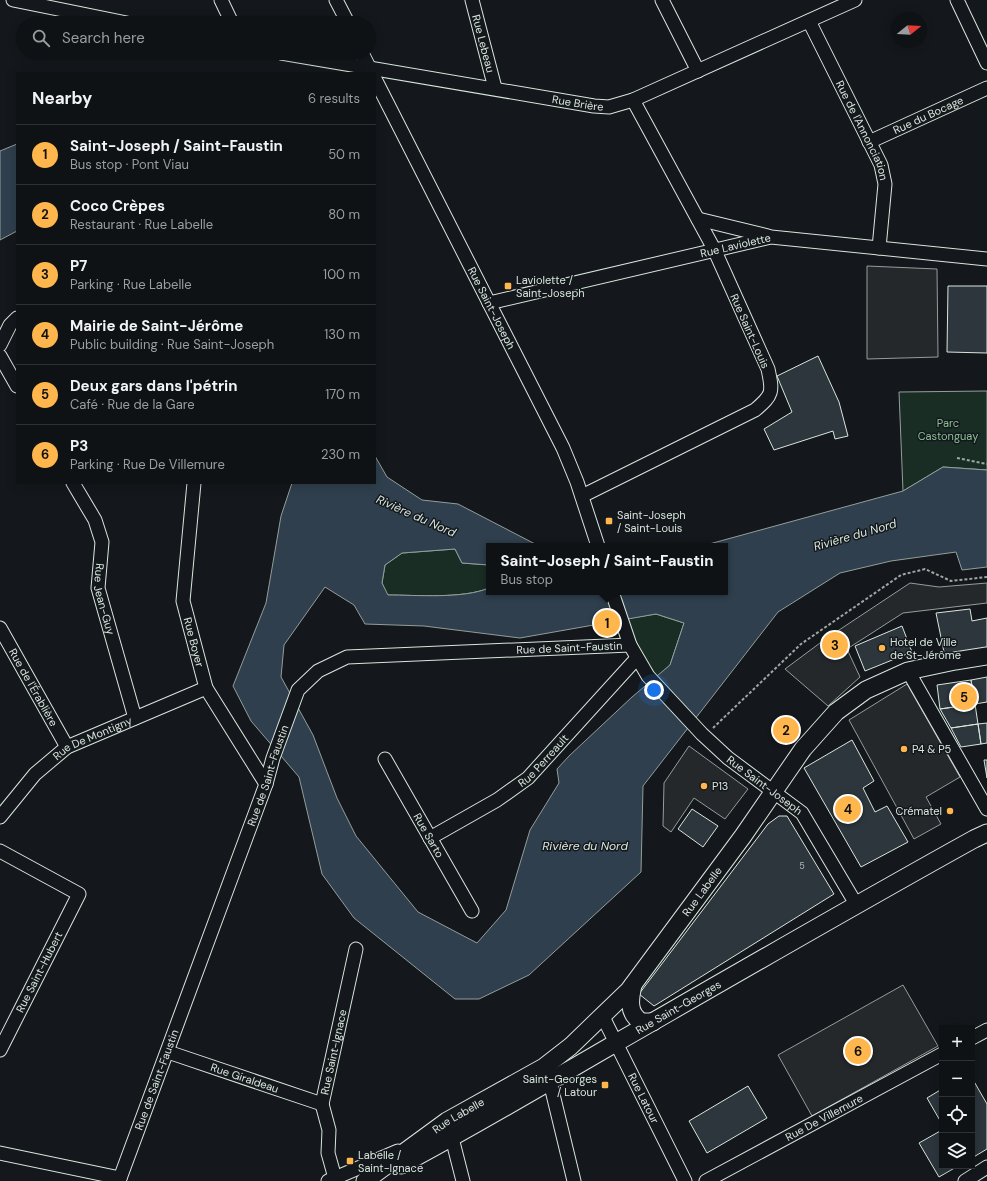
<!DOCTYPE html>
<meta charset="utf-8">
<style>
:root{--surface:#0f1215;--page:#181b1e;--text:#f1f3f6;--muted:#9b9ea0;--line:#2f3234;--accent:#ffb74d}
body{margin:0;font-family:"DM Sans",sans-serif;background:var(--page);color:var(--text)}
.controls{position:absolute;right:12px;bottom:12px;display:grid;overflow:hidden;border-radius:0px;box-shadow:0 2px 10px #0003}
.controls button{width:36px;height:36px;display:grid;place-items:center;padding:0;border:0;border-bottom:1px solid var(--line);background:var(--surface);color:var(--text);font:20px sans-serif}
.compass{position:absolute;left:891px;top:12px;width:36px;height:36px;border-radius:50%;background:var(--surface);box-shadow:0 2px 10px #0003;rotate:72deg}
.you{position:absolute;left:654px;top:690px;width:14px;height:14px;margin:-10px;border:3px solid #fff;border-radius:50%;background:#1a73e8;box-shadow:0 0 0 6px #1a73e833}
.badge{display:grid;place-items:center;width:26px;height:26px;border-radius:50%;background:var(--accent);color:#111;font-size:13px;font-weight:700}
.pin{position:absolute;translate:-50% -50%;border:2px solid #fff;box-shadow:0 1px 4px #0006}
.popup{position:absolute;left:486px;top:543px;width:242px;height:52px;box-sizing:border-box;display:grid;place-content:center;border-radius:0px;background:var(--surface);filter:drop-shadow(0 1px 3px #0005);font-size:13px;white-space:nowrap;color:var(--muted)}
.popup b{font-size:15px;color:var(--text)}
.popup::after{content:'';position:absolute;left:50%;top:100%;margin-left:-8px;border:8px solid transparent;border-top-color:var(--surface)}
.list{margin:0;padding:0;list-style:none}
h2{display:flex;justify-content:space-between;align-items:center;height:52px;margin:0;padding:0 16px;font-size:17px}
h2 small{font-size:13px;font-weight:400;color:var(--muted)}
.list li{display:grid;grid-template-columns:26px 1fr auto;gap:12px;align-items:center;box-sizing:border-box;height:60px;padding:0 16px;border-top:1px solid var(--line)}
.list b{display:block;font-size:15px;white-space:nowrap}
.list p{margin:0;font-size:13px;white-space:nowrap;color:var(--muted)}
.list em{font-size:13px;font-style:normal;color:var(--muted)}
.icon{flex:none;width:22px;height:22px;fill:none;stroke:currentColor;stroke-width:2;stroke-linecap:round;stroke-linejoin:round}
.map{position:relative;flex:none;width:987px;height:1181px;overflow:hidden}
.search{position:absolute;background:var(--surface);box-shadow:0 2px 10px #0003;left:16px;top:16px;width:360px;height:44px;display:flex;align-items:center;gap:10px;box-sizing:border-box;padding:0 14px;border-radius:22px;color:var(--muted);font-size:15px}
.panel{position:absolute;background:var(--surface);box-shadow:0 2px 10px #0003;left:16px;top:72px;width:360px;height:412px;border-radius:0px}
.map>svg:first-child{display:block}
</style>
<div class="map">
<svg width="987" height="1181" viewBox="0 0 987 1181">
<rect width="100%" height="100%" fill="#14181c"/>
<path fill="#1a2d24" stroke="#939e99" d="M987 391V470L943 467 903 491 899 392Z
M455 549 462 563 489 565V588C463 599 416 595 387 595L382 583 385 565 402 553Z
M656 614 684 623 670 665 657 677 637 658 625 619Z"/>
<path fill="#24282b" stroke="#939e99" d="M867 266 937 269 938 357 867 359Z
M910 583 939 587 987 583V603L903 613 847 649 860 677 828 706 785 669 824 640Z
M907 684 960 777 926 797 941 824 914 839 849 720Z
M689 746 748 789 725 819 694 798 671 832 663 826 664 783Z
M903 985 938 1046 812 1116 778 1055Z"/>
<path fill="#2f3f4d" stroke="#939e99" fill-rule="evenodd" d="M17 144V231L0 240V151Z
M375 456 387 477 422 500 458 504 539 546H489V565L462 563 455 549 402 553 385 565 382 583 388 595C417 595 463 599 489 588V592H725V546H702L903 491 943 467 987 470V567L962 570 956 552 891 561 840 573 778 612 643 786 641 872 529 975 479 999H455L354 918 322 874 299 777 251 721 233 686 266 603 281 516 292 483H375ZM325 587 354 605 365 624 424 626 520 638 656 614 684 623 670 665 632 697 569 756 557 769 559 783 530 830 506 910 477 943 418 912 356 836 337 798 313 735 281 677 284 645Z"/>
<path fill="#2c363c" stroke="#d8e6dc" d="M948 286H987V353L947 352Z
M818 356 839 402 848 436 835 439 833 431 774 450 764 429 792 412 777 376Z
M970 609 972 621 987 618V649L945 657 936 613Z
M902 626 912 652 865 671 855 646Z
M987 677V702L975 704 971 680Z
M971 680 975 704 940 709 937 685Z
M975 704 978 724 951 728 940 709Z
M987 723V743L981 744 978 724Z
M978 724 981 744 961 747 951 728Z
M852 740 874 781 863 788 875 812 887 806 908 842 861 867 804 768Z
M984 760H987V778Z
M692 809 718 826 703 847 678 829Z
M779 816H787L834 894 654 1006 639 994 768 824Z
M972 1078 987 1104V1149L972 1158Z
M748 1086 767 1118 707 1153 689 1121Z
M942 1089V1124L927 1098Z
M942 1130V1166H958L939 1177 919 1143Z"/>
<g fill="none" stroke-linecap="round" stroke-linejoin="round">
<defs>
<g id="minor">
<path d="M13 0 127 23"/>
<path d="M221 0 232 23"/>
<path d="M336 0 348 23"/>
<path id="s1" d="M472 0 495 88"/>
<path d="M662 0 698 71"/>
<path d="M957 0 987 63"/>
<path id="s2" d="M809 21 881 165 885 184 879 248"/>
<path id="s3" d="M281 53 594 106 609 107 633 100 855 0"/>
<path d="M362 53 372 73"/>
<path id="s4" d="M375 79 563 448 577 482 598 546"/>
<path id="s5" d="M869 142 987 88"/>
<path d="M698 219 768 236"/>
<path id="s6" d="M489 303 771 237 987 259"/>
<path d="M0 345 10 325 17 318"/>
<path d="M0 356 17 386"/>
<path id="s7" d="M73 483 95 520 102 542 98 588 135 718"/>
<path id="s8" d="M194 483 183 601 206 688 266 784"/>
<path d="M582 496 755 410C773 395 773 392 768 369L714 249 633 100"/>
<path id="s9" d="M612 592 630 645 648 676 702 734 728 758 802 813 856 904"/>
<path id="s10" d="M0 628 67 747"/>
<path d="M908 671 987 809"/>
<path id="s11" d="M385 759 472 911"/>
<path id="s12" d="M0 817 35 774 67 747 206 688"/>
<path id="s13" d="M430 838 497 800 528 778 637 658"/>
<path d="M0 851 79 894 0 1050"/>
<path id="s14" d="M602 1015 685 1181"/>
<path d="M972 1038 987 1030"/>
<path id="s15" d="M168 1052 322 1104"/>
<path d="M550 1082 574 1181"/>
<path d="M452 1138 463 1181"/>
<path d="M0 1153 120 1178"/>
<path id="s16" d="M335 1178 328 1153 329 1130 322 1104 356 949"/>
<path id="s17" d="M119 1181 266 784 273 758 298 690 318 671 347 657 630 645"/>
<path d="M328 1181 398 1151"/>
<path id="s18" d="M706 1181 942 1054"/>
<path d="M965 1181 987 1167"/>
</g>
<g id="major">
<path d="M633 985C630 998 627 1014 642 1022H653"/>
<path id="s19" d="M401 1165C473 1127 543 1085 614 1044 734 975 853 906 974 839L987 833"/>
<path id="s20" d="M365 1181 447 1121 544 1067 571 1046 629 990 743 836 803 749 836 712 866 690 908 671 955 661 987 656"/>
</g>
</defs>
<use href="#minor" stroke="#d8e6dc" stroke-width="15"/>
<use href="#major" stroke="#d8e6dc" stroke-width="19"/>
<path stroke="#9da8a2" stroke-width="2" stroke-dasharray="3 2" stroke-linecap="butt" d="M957 458 987 464
M713 728 801 644 901 575 925 569 951 581 987 577"/>
<use href="#minor" stroke="#14181c" stroke-width="13"/>
<use href="#major" stroke="#14181c" stroke-width="17"/>
</g>
<g fill="#ffb74d" stroke="#14181c" stroke-width="1.5">
<rect x="504" y="282" width="8" height="8" rx="2"/>
<rect x="605" y="517" width="8" height="8" rx="2"/>
<circle cx="882" cy="648" r="4"/>
<circle cx="904" cy="749" r="4"/>
<circle cx="704" cy="786" r="4"/>
<circle cx="950" cy="811" r="4"/>
<rect x="601" y="1081" width="8" height="8" rx="2"/>
<rect x="346" y="1157" width="8" height="8" rx="2"/>
</g>
<g text-anchor="middle" dominant-baseline="central" stroke-width="3" stroke-linejoin="round" paint-order="stroke">
<g font-size="9" fill="#adbab4">
<text x="802" y="866">5</text>
</g>
<g font-size="11" fill="#d8e6dc" stroke="#14181c">
<text stroke="none"><textPath href="#s1" startOffset="45">Rue Lebeau</textPath></text>
<text stroke="none"><textPath href="#s3" startOffset="301">Rue Brière</textPath></text>
<text stroke="none"><textPath href="#s5" startOffset="65">Rue du Bocage</textPath></text>
<text stroke="none"><textPath href="#s2" startOffset="122">Rue de l'Annonciation</textPath></text>
<text stroke="none"><textPath href="#s6" startOffset="253">Rue Laviolette</textPath></text>
<text stroke="none"><textPath href="#s4" startOffset="257">Rue Saint-Joseph</textPath></text>
<text transform="translate(750 331) rotate(66)">Rue Saint-Louis</text>
<text stroke="none"><textPath href="#s7" startOffset="124">Rue Jean-Guy</textPath></text>
<text stroke="none"><textPath href="#s8" startOffset="161">Rue Boyer</textPath></text>
<text stroke="none"><textPath href="#s17" startOffset="805">Rue de Saint-Faustin</textPath></text>
<text stroke="none"><textPath href="#s10" startOffset="68">Rue de l'Érablière</textPath></text>
<text stroke="none"><textPath href="#s12" startOffset="124">Rue De Montigny</textPath></text>
<text stroke="none"><textPath href="#s13" startOffset="138">Rue Perreault</textPath></text>
<text stroke="none"><textPath href="#s17" startOffset="432">Rue de Saint-Faustin</textPath></text>
<text stroke="none"><textPath href="#s9" startOffset="252">Rue Saint-Joseph</textPath></text>
<text stroke="none"><textPath href="#s11" startOffset="88">Rue Sarto</textPath></text>
<text stroke="none"><textPath href="#s20" startOffset="450">Rue Labelle</textPath></text>
<text transform="translate(39 972) rotate(-63)">Rue Saint-Hubert</text>
<text stroke="none"><textPath href="#s19" startOffset="319">Rue Saint-Georges</textPath></text>
<text stroke="none"><textPath href="#s16" startOffset="129">Rue Saint-Ignace</textPath></text>
<text stroke="none"><textPath href="#s15" startOffset="81">Rue Giraldeau</textPath></text>
<text stroke="none"><textPath href="#s17" startOffset="108">Rue de Saint-Faustin</textPath></text>
<text stroke="none"><textPath href="#s14" startOffset="93">Rue Latour</textPath></text>
<text stroke="none"><textPath href="#s20" startOffset="114">Rue Labelle</textPath></text>
<text stroke="none"><textPath href="#s18" startOffset="134">Rue De Villemure</textPath></text>
</g>
<g font-size="11" fill="#d8e6dc" stroke="#14181c" text-anchor="start">
<text x="516" y="280">Laviolette /<tspan x="516" dy="13">Saint-Joseph</tspan></text>
<text x="617" y="515">Saint-Joseph<tspan x="617" dy="13">/ Saint-Louis</tspan></text>
<text x="890" y="642">Hotel de Ville<tspan x="890" dy="13">de St-Jérôme</tspan></text>
<text x="912" y="749">P4 &amp; P5</text>
<text x="712" y="786">P13</text>
<text x="942" y="811" text-anchor="end">Crématel</text>
<text x="597" y="1079" text-anchor="end">Saint-Georges<tspan x="597" dy="13">/ Latour</tspan></text>
<text x="358" y="1155">Labelle /<tspan x="358" dy="13">Saint-Ignace</tspan></text>
</g>
<g font-size="11" fill="#8ac095" stroke="#14181c">
<text x="948" y="423">Parc<tspan x="948" dy="13">Castonguay</tspan></text>
</g>
<g font-size="12" font-style="italic" fill="#d8e6dc" stroke="#14181c">
<text transform="translate(416 516) rotate(24)">Rivière du Nord</text>
<text transform="translate(855 535) rotate(-16)">Rivière du Nord</text>
<text x="585" y="846">Rivière du Nord</text>
</g>
</g>
</svg>
<div class="controls">
<button>+</button>
<button>−</button>
<button><svg class="icon" aria-label="locate" viewBox="0 0 24 24"><circle cx="12" cy="12" r="6"/><path d="M12 2v4M12 18v4M2 12h4M18 12h4"/></svg></button>
<button><svg class="icon" aria-label="layers" viewBox="0 0 24 24"><path d="M12 4l9 5-9 5-9-5zM3 14l9 5 9-5"/></svg></button>
</div>
<svg class="compass" viewBox="-18 -18 36 36"><path d="M0-13l5 13h-10z" fill="#e53935"/><path d="M0 13l5-13h-10z" fill="#9b9ea0"/></svg>
<div class="you"></div>
<div class="pin badge" style="left:607px;top:623px">1</div>
<div class="popup"><b>Saint-Joseph / Saint-Faustin</b>Bus stop</div>
<div class="pin badge" style="left:786px;top:730px">2</div>
<div class="pin badge" style="left:835px;top:645px">3</div>
<div class="pin badge" style="left:848px;top:809px">4</div>
<div class="pin badge" style="left:964px;top:697px">5</div>
<div class="pin badge" style="left:858px;top:1051px">6</div>
<div class="search"><svg class="icon" aria-label="search" viewBox="0 0 24 24"><circle cx="10" cy="10" r="6"/><path d="M15 15l6 6"/></svg>Search here</div>
<section class="panel">
<h2>Nearby<small>6 results</small></h2>
<ul class="list">
<li><span class="badge">1</span><div><b>Saint-Joseph / Saint-Faustin</b><p>Bus stop · Pont Viau</p></div><em>50 m</em></li>
<li><span class="badge">2</span><div><b>Coco Crèpes</b><p>Restaurant · Rue Labelle</p></div><em>80 m</em></li>
<li><span class="badge">3</span><div><b>P7</b><p>Parking · Rue Labelle</p></div><em>100 m</em></li>
<li><span class="badge">4</span><div><b>Mairie de Saint-Jérôme</b><p>Public building · Rue Saint-Joseph</p></div><em>130 m</em></li>
<li><span class="badge">5</span><div><b>Deux gars dans l'pétrin</b><p>Café · Rue de la Gare</p></div><em>170 m</em></li>
<li><span class="badge">6</span><div><b>P3</b><p>Parking · Rue De Villemure</p></div><em>230 m</em></li>
</ul>
</section>
</div>
